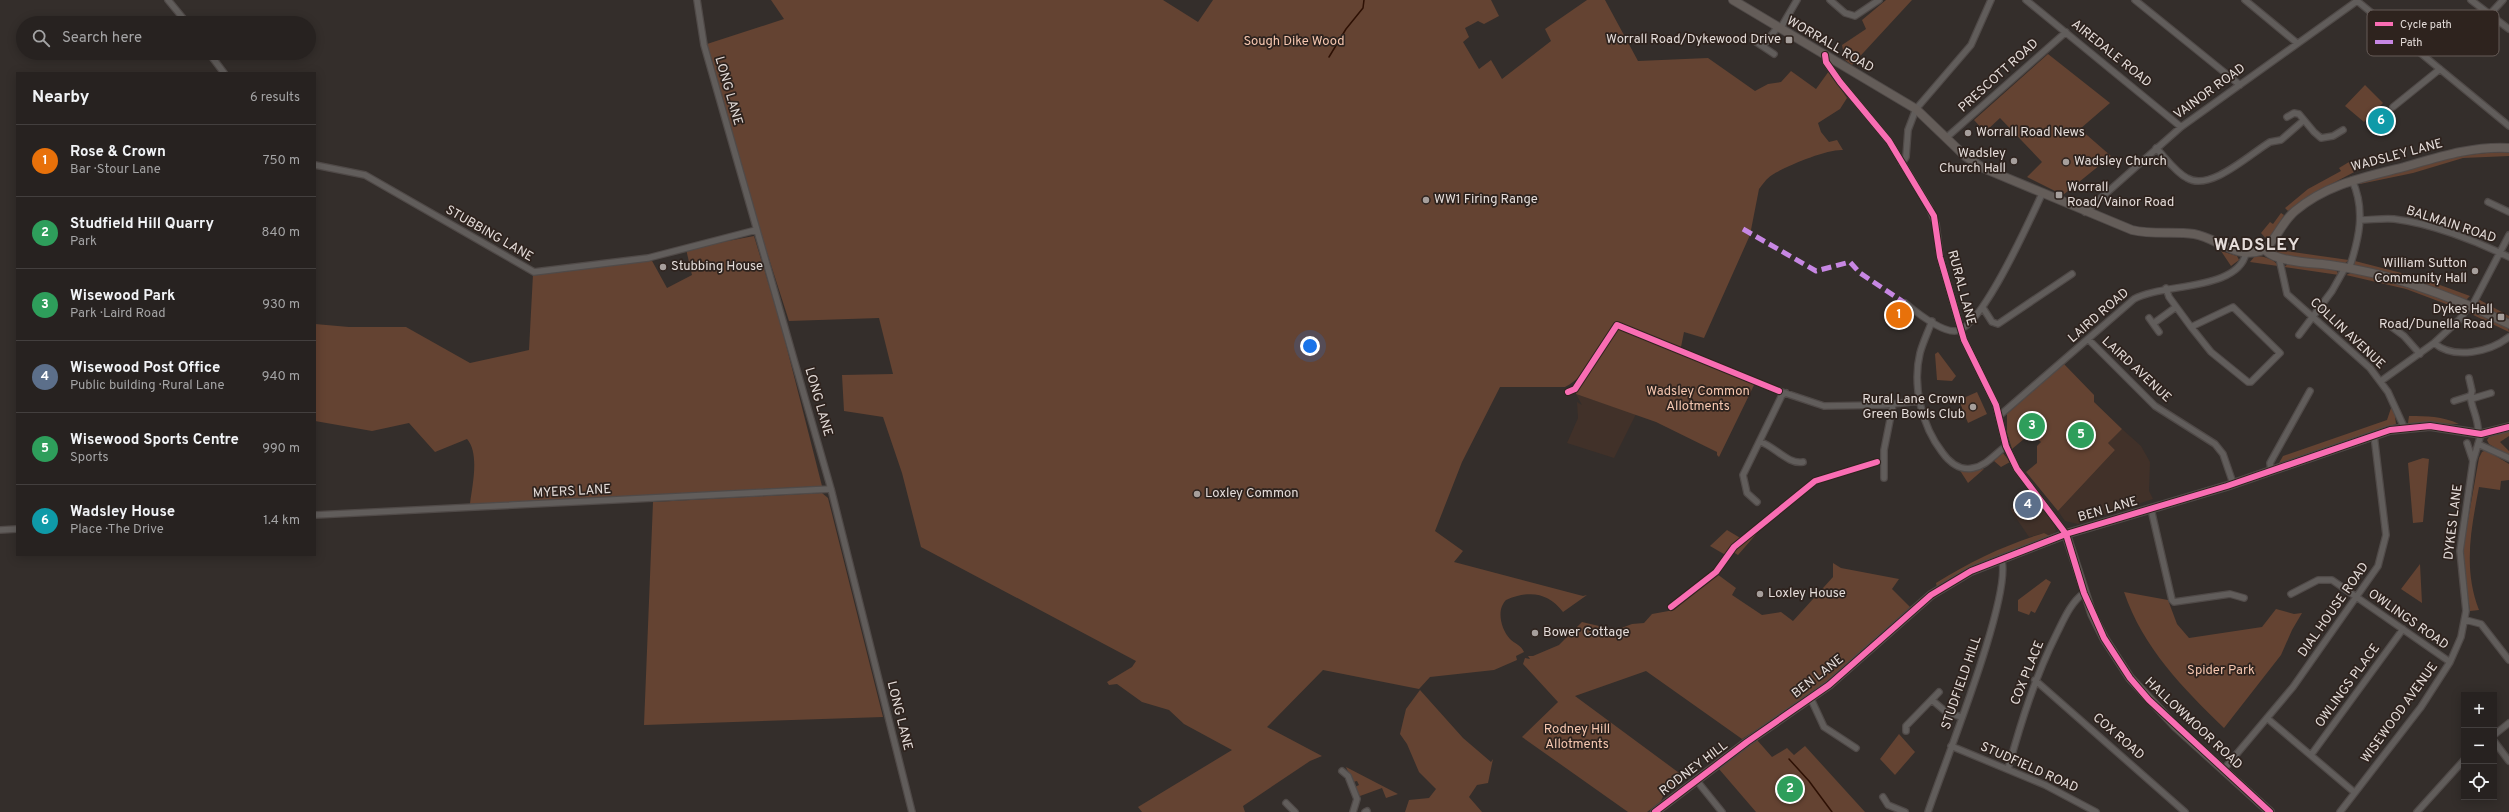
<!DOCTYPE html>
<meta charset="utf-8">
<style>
:root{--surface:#272220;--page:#2f2a29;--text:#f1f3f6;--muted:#a4a4a5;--line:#433f3e;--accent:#1a73e8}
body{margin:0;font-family:Overpass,sans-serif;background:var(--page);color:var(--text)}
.controls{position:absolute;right:12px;bottom:12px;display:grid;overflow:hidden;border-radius:0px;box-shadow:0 2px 10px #0003}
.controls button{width:36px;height:36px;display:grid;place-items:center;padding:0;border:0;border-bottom:1px solid var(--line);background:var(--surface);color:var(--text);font:20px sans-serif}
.you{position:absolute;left:1310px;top:346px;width:14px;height:14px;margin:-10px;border:3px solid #fff;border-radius:50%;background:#1a73e8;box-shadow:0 0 0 6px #1a73e833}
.badge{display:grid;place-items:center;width:26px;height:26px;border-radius:50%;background:var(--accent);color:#fff;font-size:13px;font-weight:700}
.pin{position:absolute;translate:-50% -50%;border:2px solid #fff;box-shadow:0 1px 4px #0006}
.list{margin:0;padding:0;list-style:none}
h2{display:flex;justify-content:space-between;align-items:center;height:52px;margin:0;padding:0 16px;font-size:17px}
h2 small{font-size:13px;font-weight:400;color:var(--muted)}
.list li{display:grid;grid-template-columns:26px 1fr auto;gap:12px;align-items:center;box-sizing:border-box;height:72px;padding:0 16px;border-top:1px solid var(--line)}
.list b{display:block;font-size:15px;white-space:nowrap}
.list p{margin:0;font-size:13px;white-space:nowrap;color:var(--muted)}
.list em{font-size:13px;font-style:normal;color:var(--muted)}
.icon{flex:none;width:22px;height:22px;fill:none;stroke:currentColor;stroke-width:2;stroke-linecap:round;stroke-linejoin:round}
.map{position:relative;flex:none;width:2509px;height:812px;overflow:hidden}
.search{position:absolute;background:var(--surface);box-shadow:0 2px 10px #0003;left:16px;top:16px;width:300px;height:44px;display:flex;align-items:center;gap:10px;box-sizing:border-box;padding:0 14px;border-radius:22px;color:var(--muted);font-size:15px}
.panel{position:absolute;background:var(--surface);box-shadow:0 2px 10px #0003;left:16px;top:72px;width:300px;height:484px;border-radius:0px}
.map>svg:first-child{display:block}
</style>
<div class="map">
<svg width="2509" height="812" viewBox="0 0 2509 812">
<rect width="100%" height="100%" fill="#342e2b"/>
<path fill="#413129" d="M1576 394 1636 414 1614 458 1567 443 1578 418 1577 402 1582 405Z
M2122 429 2141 446 2150 462 2149 491 2153 499 2078 524 2065 521 2058 511 2115 450 2108 443Z
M2030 494 2054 524 2056 531 2052 537 2044 533 2029 537 2010 509Z"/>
<path fill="#644332" d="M771 0H1163L1198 22 1213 0H1491L1499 16 1484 24 1478 21 1465 28 1469 37 1463 42 1479 69 1491 60 1502 79 1551 41 1545 29 1587 0H1605L1638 61 1708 58 1755 91 1768 84 1781 82 1791 71 1816 89 1829 71 1847 98 1840 109 1818 123 1821 132 1829 142 1837 140 1843 150C1827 149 1786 166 1772 175 1766 179 1763 184 1759 189L1750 235 1704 338 1684 332 1681 347 1616 323 1613 325C1600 347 1588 376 1565 387H1500L1462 462 1435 531 1463 551 1454 562 1583 596 1587 595 1563 612C1548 592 1529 590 1506 600 1496 610 1501 629 1510 639 1514 643 1522 646 1524 652L1516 656 1517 660 1494 670 1430 677 1419 689 1323 670 1267 727 1322 756 1310 761 1243 806 1245 812H1142L1138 807 1232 750 1184 724 1169 710 1142 702 1117 684 1109 685 1107 682 1132 667 1136 661 921 547 902 473 883 417 844 411 842 375 893 374 879 318 789 321 763 240 707 44 784 19Z
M1886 0H1912L1852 65 1845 60 1842 45 1866 29 1862 20Z
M2048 54 2110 103 2080 129 2111 156 2063 195 2027 177 2042 162 2000 118 1985 132 1974 120Z
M2365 85 2383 103 2364 122 2345 106Z
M2509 152V156L2463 158 2413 173 2360 184 2362 180C2410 168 2458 152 2509 152Z
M2349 162 2362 168 2312 194 2288 211 2285 208 2308 189 2341 171 2339 168Z
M2281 213 2284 215 2268 241 2261 233 2270 222 2273 224Z
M754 236 781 325 822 486 470 504C472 486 480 454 467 439L435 452 409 423 372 431 315 421V324L349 327H406L470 363 529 350 533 274 651 259 667 288 692 275 686 249Z
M2271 249 2349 260 2344 264 2274 254Z
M2221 251 2237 256 2239 260 2231 266Z
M2255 256C2263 256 2275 259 2278 266L2250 262Z
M2355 261 2421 278 2470 296 2466 300 2355 266Z
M2288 264 2336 270 2339 275 2284 267Z
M2353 272 2423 291 2460 306 2462 310 2406 289 2346 275Z
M2478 299 2509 316V320L2479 306Z
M2472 311 2508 327 2509 332 2469 313Z
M1616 327 1756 381 1719 457 1717 455V452L1656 422 1576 394 1578 385 1599 357Z
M1938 352 1956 376 1952 381 1937 380 1935 354Z
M2064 364 2094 395V402L2122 429 2108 443 2115 450 2058 511 2026 472 2037 463V446L2041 442 2031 433 2012 449 2007 433V414Z
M1977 392 1987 414 1968 423 1959 400Z
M2391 408H2394L2396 424 2279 463 2283 456 2387 420Z
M2409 416C2427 416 2442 416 2459 424L2408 423Z
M2509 431V436L2500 442 2509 451V456L2489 444 2487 440 2489 437Z
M2486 450 2509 464V480L2501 481 2500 490 2479 487C2471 529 2463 569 2479 610L2470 611 2462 554 2479 458 2482 452Z
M2003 453 2010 462 2001 467 1994 461Z
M2423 458 2429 459 2423 522 2413 523 2408 463Z
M1959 469 1969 471 1984 469 1968 483Z
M822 493 828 498 883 717 644 725 653 502Z
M1756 529 1758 532 1738 555 1733 552 1729 557 1710 546 1727 530 1742 539Z
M2044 533 2052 537 1937 588 1936 583C1971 561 2005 545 2044 533Z
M1833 563 1841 568 1899 579 1892 589 1910 607 1817 691 1742 739 1646 671 1575 696 1686 778 1664 794 1661 801 1647 812H1628L1522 737 1558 702 1523 664 1525 658 1530 659 1528 656H1533L1559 645 1582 622 1616 630 1632 624 1644 623 1652 614 1674 610 1717 574 1736 588 1732 595 1762 615 1781 612 1793 621 1833 577Z
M2420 564 2422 603 2401 589Z
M2046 579 2051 582 2035 613 2031 611 2029 615 2018 611V600Z
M2124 592 2168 600 2177 624 2189 638 2262 627 2276 609 2294 614 2302 613 2292 630 2281 655 2224 728C2183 688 2143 648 2124 592Z
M1420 690 1463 738 1491 762 1493 759 1488 783 1477 785 1469 797 1482 812H1405L1409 800 1429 798 1436 789 1419 772 1407 744 1400 734 1406 709Z
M1899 734 1915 752 1895 775 1880 759Z
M1757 740 1772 757 1787 748 1794 755 1805 746 1865 812H1756L1719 769Z
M1346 767 1398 794 1386 798 1382 788 1360 796 1355 787 1359 785 1357 781 1353 782Z"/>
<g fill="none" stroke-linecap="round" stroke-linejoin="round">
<path stroke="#2d1004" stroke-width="1.5" d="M1329 57 1346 29 1363 8 1364 0
M1789 759 1809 781 1832 812"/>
<defs>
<path id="street" d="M168 0 187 23
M697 0 704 45 831 489 912 812
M1830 0 1845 13 1855 16 1879 0
M2026 0 2181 127
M2135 0 2240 85
M2245 0 2297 43
M2356 0 2509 126
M2471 0 2509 29
M2490 14 2503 0
M1780 29 1797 0
M1753 40 1774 54
M1763 46 1777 28
M209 53 224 73
M1825 55 1826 62 1840 82 1889 141 1929 207 1936 224 1940 257 1964 340 1996 405 2006 446 2017 469 2066 534
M2393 107 2440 69
M2287 117 2294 113 2299 114 2314 132 2321 138 2333 136 2343 130
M1946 138 2066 32
M2156 148C2166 158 2175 172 2187 178 2210 192 2250 154 2270 142L2281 140 2304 120
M1902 163 1906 157 1908 130 1916 109 1971 45 1991 0
M315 165 365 175 534 272 648 258 756 230
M2488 202 2509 212
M2085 212 2181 127 2357 1
M2360 220C2371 220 2383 218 2394 219 2430 223 2476 241 2509 257
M2279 258 2287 294 2370 368 2388 392 2404 427
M2349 269C2359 239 2366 210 2352 180
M2166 288 2169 297 2191 327 2233 307 2280 353 2251 382H2248L2211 352 2191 327
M1905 303C1916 312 1941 332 1955 331 1981 331 2030 219 2042 194
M2472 306 2509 235
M1983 308 1992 322 1998 324 2072 274
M2149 318 2159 332
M1932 321C1928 332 1923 342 1920 353 1912 386 1922 426 1942 452 1949 462 1960 471 1973 468 1986 466 1995 454 2006 446
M2154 323 2176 307
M2389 325 2404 336 2420 354
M2299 335 2332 291 2345 268
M2088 339 2155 406 2215 444 2223 454 2233 483
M2434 343C2454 360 2490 352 2509 337
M2469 378 2472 391C2467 403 2480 417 2478 434
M2381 381 2434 343 2460 319 2469 305
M1779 391 1824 406 1882 405 1920 401
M2471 399 2491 393
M2454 401 2470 396
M1999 416 2134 299C2162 283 2238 291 2246 253
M1761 442C1775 447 1789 465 1803 462
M2467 443 2473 461
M2478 444 2509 458
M2271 471 2270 463 2310 391
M1884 478V450L1893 405
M1757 502 1747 493 1743 475 1782 395 1786 393
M2151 509 2172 600 2174 602 2230 594 2244 598
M315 515 831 489
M0 530 17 529
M2291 594 2318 580H2332L2450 662
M2466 620 2481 624 2509 660
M2035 680 2185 812
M1811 699 1824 727 1856 748
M1932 700 1946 712 1961 717
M2268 719 2354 792
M1906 731V726L1939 692
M2494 735 2509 723
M2494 741 2509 761
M1951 746 2045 785 2096 812
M2311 755 2403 629
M2008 769C2021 722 2035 677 2057 633 2064 619 2071 602 2084 593
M2224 769 2293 687 2378 566 2386 535 2374 435
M1342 771 1348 776 1357 799 1353 812
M1697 781 1722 812
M1883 797 1888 805 1905 812
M1286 803 1295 812
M1365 812 1367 811
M1928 812C1942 769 2015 590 2001 558
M2340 812 2421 707 2450 662 2461 637 2466 611 2460 551 2473 461 2481 434
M2417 812 2464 760"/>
<path id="secondary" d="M1733 0 1916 109 1965 156 1983 168 2132 230C2153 235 2174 231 2194 234 2218 238 2239 262 2265 249 2277 238 2282 222 2295 211 2327 184 2365 177 2404 167 2439 157 2472 146 2509 148
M2265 249C2271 262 2316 263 2330 265 2394 274 2452 296 2509 324
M2066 534 2092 614 2104 638 2130 678 2176 727 2270 812
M1655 812 1747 742 1829 685 1931 595 1971 571 2066 534 2227 486 2390 430 2430 426 2481 434 2509 427"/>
</defs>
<use href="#street" stroke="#504a48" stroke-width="8"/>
<use href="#secondary" stroke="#504a48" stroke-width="10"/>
<use href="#street" stroke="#615d5b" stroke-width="5.5"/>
<use href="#secondary" stroke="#645d59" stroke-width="8"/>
<path stroke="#c787e3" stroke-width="5" stroke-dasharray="10 5" stroke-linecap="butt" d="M1743 229 1816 271 1850 262 1860 273 1905 303"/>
<defs>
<path id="cycleway" d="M1825 55 1826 62 1840 82 1889 141 1934 216 1940 257 1964 340 1996 405 2006 446 2017 469 2066 534 2084 593 2104 638 2130 678 2149 700 2270 812
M1568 392 1575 389 1617 325 1779 391
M1671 607 1716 572 1734 547 1815 481 1877 462
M1655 812 1747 742 1829 685 1931 595 1971 571 2066 534 2227 486 2390 430 2430 426 2481 434 2509 427"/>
</defs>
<use href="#cycleway" stroke="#2e231e" stroke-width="8"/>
<use href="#cycleway" stroke="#f96db3" stroke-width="6"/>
</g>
<g fill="#a69f9c" stroke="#2e231e" stroke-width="1.5">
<rect x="1785" y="36" width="8" height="8" rx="2"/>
<circle cx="1968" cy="133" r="4"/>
<circle cx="2014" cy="161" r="4"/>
<circle cx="2066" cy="162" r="4"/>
<rect x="2055" y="191" width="8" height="8" rx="2"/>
<circle cx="1426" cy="200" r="4"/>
<circle cx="663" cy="267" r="4"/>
<circle cx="2475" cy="271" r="4"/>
<rect x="2497" y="313" width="8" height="8" rx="2"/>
<circle cx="1973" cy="407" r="4"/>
<circle cx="1197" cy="494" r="4"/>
<circle cx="1760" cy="594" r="4"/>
<circle cx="1535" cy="633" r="4"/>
</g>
<g text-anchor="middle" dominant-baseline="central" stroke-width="3.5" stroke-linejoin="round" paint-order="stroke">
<g font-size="13" fill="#e4dcd9" stroke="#2e231e" text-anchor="start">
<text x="1781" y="40" text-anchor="end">Worrall Road/Dykewood Drive</text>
<text x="1976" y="133">Worrall Road News</text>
<text x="2006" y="154" text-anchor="end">Wadsley<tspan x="2006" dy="15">Church Hall</tspan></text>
<text x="2074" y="162">Wadsley Church</text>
<text x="2067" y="188">Worrall<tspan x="2067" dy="15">Road/Vainor Road</tspan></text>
<text x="1434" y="200">WW1 Firing Range</text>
<text x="2467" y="264" text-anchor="end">William Sutton<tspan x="2467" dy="15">Community Hall</tspan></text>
<text x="671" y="267">Stubbing House</text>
<text x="2493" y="310" text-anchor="end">Dykes Hall<tspan x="2493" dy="15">Road/Dunella Road</tspan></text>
<text x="1965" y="400" text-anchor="end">Rural Lane Crown<tspan x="1965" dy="15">Green Bowls Club</tspan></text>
<text x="1205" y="494">Loxley Common</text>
<text x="1768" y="594">Loxley House</text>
<text x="1543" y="633">Bower Cottage</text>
</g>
<g font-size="13" fill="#f6c7b0" stroke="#2e231e">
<text x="1294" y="42">Sough Dike Wood</text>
<text x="1698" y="392">Wadsley Common<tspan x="1698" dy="15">Allotments</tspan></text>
<text x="2221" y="671">Spider Park</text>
<text x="1577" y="730">Rodney Hill<tspan x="1577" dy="15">Allotments</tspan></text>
</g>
<g font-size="13" fill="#e4dcd9" stroke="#2e231e">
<text transform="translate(1830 45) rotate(30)">WORRALL ROAD</text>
<text transform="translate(2111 54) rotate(39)">AIREDALE ROAD</text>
<text transform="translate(1999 76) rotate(-42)">PRESCOTT ROAD</text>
<text transform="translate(728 91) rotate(74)">LONG LANE</text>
<text transform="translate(2210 92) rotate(-36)">VAINOR ROAD</text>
<text transform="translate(2397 156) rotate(-15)">WADSLEY LANE</text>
<text transform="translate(2451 225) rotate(18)">BALMAIN ROAD</text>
<text transform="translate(489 234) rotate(30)">STUBBING LANE</text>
<text transform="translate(1961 288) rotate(75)">RURAL LANE</text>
<text transform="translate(2099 316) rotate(-41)">LAIRD ROAD</text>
<text transform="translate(2347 334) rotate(43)">COLLIN AVENUE</text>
<text transform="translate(2136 370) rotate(43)">LAIRD AVENUE</text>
<text transform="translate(818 402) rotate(74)">LONG LANE</text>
<text transform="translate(572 492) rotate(-3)">MYERS LANE</text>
<text transform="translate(2108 510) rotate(-16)">BEN LANE</text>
<text transform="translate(2454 522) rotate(-83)">DYKES LANE</text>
<text transform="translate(2334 610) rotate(-55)">DIAL HOUSE ROAD</text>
<text transform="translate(2408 620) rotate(35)">OWLINGS ROAD</text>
<text transform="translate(2028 673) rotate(-68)">COX PLACE</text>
<text transform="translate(1818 677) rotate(-38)">BEN LANE</text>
<text transform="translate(1962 683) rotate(-71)">STUDFIELD HILL</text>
<text transform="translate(2348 686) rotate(-54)">OWLINGS PLACE</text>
<text transform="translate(2400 713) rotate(-54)">WISEWOOD AVENUE</text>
<text transform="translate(899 716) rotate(76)">LONG LANE</text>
<text transform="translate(2193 724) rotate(43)">HALLOWMOOR ROAD</text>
<text transform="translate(2118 737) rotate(41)">COX ROAD</text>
<text transform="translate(2029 768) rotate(24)">STUDFIELD ROAD</text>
<text transform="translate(1694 769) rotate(-37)">RODNEY HILL</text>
</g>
<g font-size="17" font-weight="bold" letter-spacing="1" fill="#e4dcd9" stroke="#2e231e">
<text x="2257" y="246">WADSLEY</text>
</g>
</g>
<rect x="2367" y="10" width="132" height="46" rx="6" fill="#2e231e" stroke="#655a56" stroke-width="1"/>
<rect x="2375" y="22" width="18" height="4" fill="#f96db3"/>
<rect x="2375" y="40" width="18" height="4" fill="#c787e3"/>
<g font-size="11" fill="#e4dcd9">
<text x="2400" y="28">Cycle path</text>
<text x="2400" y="46">Path</text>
</g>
</svg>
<div class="controls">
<button>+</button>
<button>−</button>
<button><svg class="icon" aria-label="locate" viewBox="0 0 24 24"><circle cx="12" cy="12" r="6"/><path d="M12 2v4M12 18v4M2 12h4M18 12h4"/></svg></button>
</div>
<div class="you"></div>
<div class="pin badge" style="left:1899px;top:315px;background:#e8710a">1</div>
<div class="pin badge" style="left:1790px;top:789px;background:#2e9e5b">2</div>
<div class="pin badge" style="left:2032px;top:426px;background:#2e9e5b">3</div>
<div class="pin badge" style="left:2028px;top:505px;background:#5c6f8a">4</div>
<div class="pin badge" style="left:2081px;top:435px;background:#2e9e5b">5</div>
<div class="pin badge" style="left:2381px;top:121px;background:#0f9aa8">6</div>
<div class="search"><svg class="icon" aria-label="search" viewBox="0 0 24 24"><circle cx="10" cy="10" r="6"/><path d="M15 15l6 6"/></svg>Search here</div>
<section class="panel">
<h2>Nearby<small>6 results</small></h2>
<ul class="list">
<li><span class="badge" style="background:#e8710a">1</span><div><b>Rose &amp; Crown</b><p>Bar · Stour Lane</p></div><em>750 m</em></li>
<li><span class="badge" style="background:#2e9e5b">2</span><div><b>Studfield Hill Quarry</b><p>Park</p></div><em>840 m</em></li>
<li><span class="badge" style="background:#2e9e5b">3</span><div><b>Wisewood Park</b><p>Park · Laird Road</p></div><em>930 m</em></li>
<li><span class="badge" style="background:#5c6f8a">4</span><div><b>Wisewood Post Office</b><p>Public building · Rural Lane</p></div><em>940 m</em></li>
<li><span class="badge" style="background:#2e9e5b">5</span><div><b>Wisewood Sports Centre</b><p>Sports</p></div><em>990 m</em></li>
<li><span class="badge" style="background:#0f9aa8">6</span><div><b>Wadsley House</b><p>Place · The Drive</p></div><em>1.4 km</em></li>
</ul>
</section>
</div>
